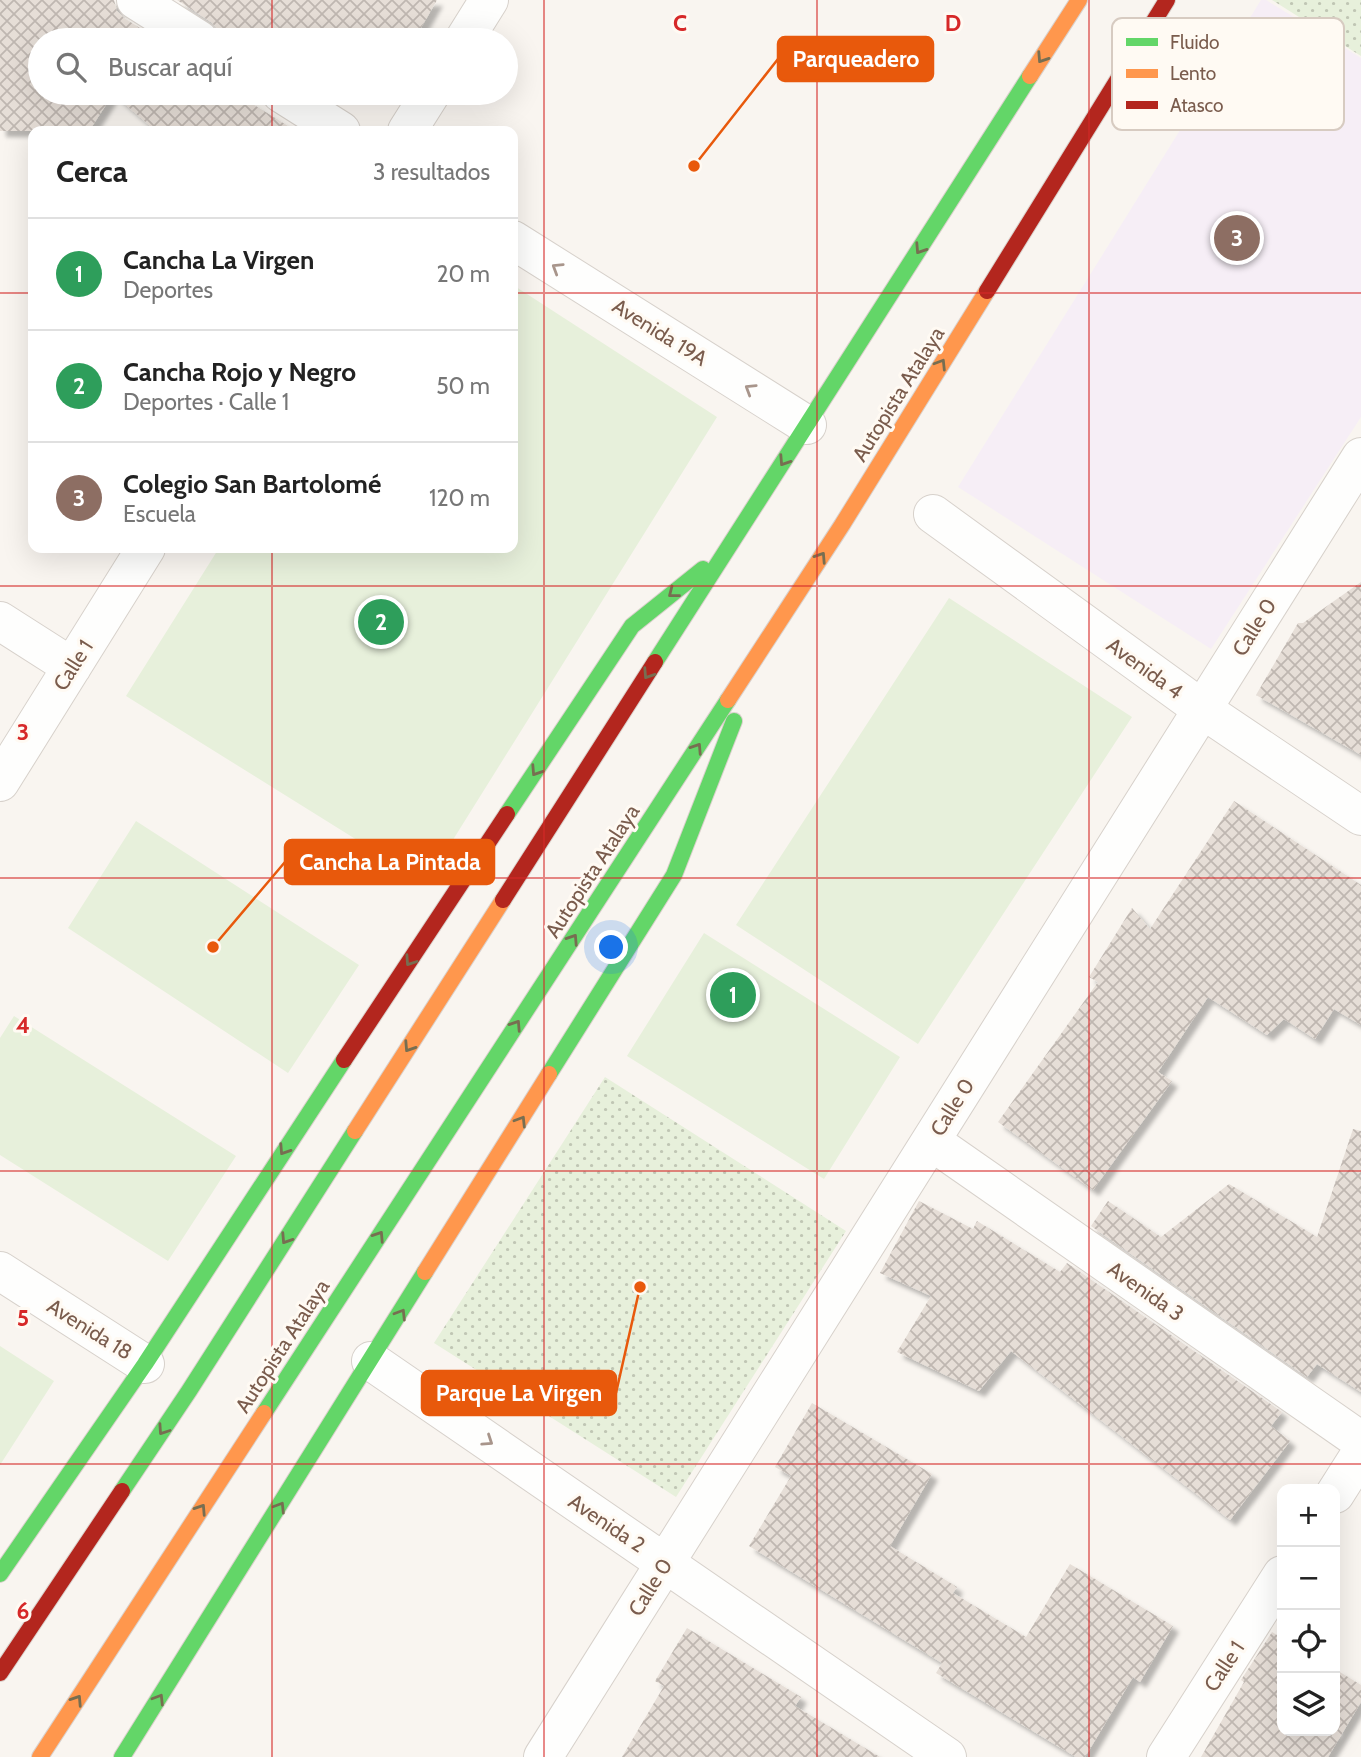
<!DOCTYPE html>
<html lang="es">
<meta charset="utf-8">
<style>
:root{--surface:#fff;--page:#f6f6f6;--text:#222;--muted:#767676;--line:#e0e0e0;--accent:#7c3aed}
body{margin:0;font-family:Cabin,sans-serif;background:var(--page);color:var(--text)}
.controls{position:absolute;right:21px;bottom:21px;display:grid;overflow:hidden;border-radius:14px;box-shadow:0 7px 28px #0002}
.controls button{width:63px;height:63px;display:grid;place-items:center;padding:0;border:0;border-bottom:2px solid var(--line);background:var(--surface);color:var(--text);font:35px sans-serif}
.you{position:absolute;left:612px;top:948px;width:24px;height:24px;margin:-18px;border:5px solid #fff;border-radius:50%;background:#1a73e8;box-shadow:0 0 0 10px #1a73e833}
.badge{display:grid;place-items:center;width:46px;height:46px;border-radius:50%;background:var(--accent);color:#fff;font-size:23px;font-weight:700}
.pin{position:absolute;translate:-50% -50%;border:4px solid #fff;box-shadow:0 2px 7px #0006}
.list{margin:0;padding:0;list-style:none}
h2{display:flex;justify-content:space-between;align-items:center;height:91px;margin:0;padding:0 28px;font-size:30px}
h2 small{font-size:23px;font-weight:400;color:var(--muted)}
.list li{display:grid;grid-template-columns:46px 1fr auto;gap:21px;align-items:center;box-sizing:border-box;height:112px;padding:0 28px;border-top:2px solid var(--line)}
.list b{display:block;font-size:26px;white-space:nowrap}
.list p{margin:0;font-size:23px;white-space:nowrap;color:var(--muted)}
.list em{font-size:23px;font-style:normal;color:var(--muted)}
.icon{flex:none;width:38px;height:38px;fill:none;stroke:currentColor;stroke-width:2;stroke-linecap:round;stroke-linejoin:round}
.map{position:relative;flex:none;width:1361px;height:1757px;overflow:hidden}
.search{position:absolute;background:var(--surface);box-shadow:0 7px 28px #0002;left:28px;top:28px;width:490px;height:77px;display:flex;align-items:center;gap:18px;box-sizing:border-box;padding:0 24px;border-radius:38px;color:var(--muted);font-size:26px}
.panel{position:absolute;background:var(--surface);box-shadow:0 7px 28px #0002;left:28px;top:126px;width:490px;height:427px;border-radius:14px}
.map>svg:first-child{display:block}
</style>
<div class="map">
<svg width="1361" height="1757" viewBox="0 0 1361 1757">
<defs>
<pattern id="grass-dots" width="8" height="8" patternUnits="userSpaceOnUse" patternTransform="scale(1.75)"><rect width="8" height="8" fill="#e7f0db"/><path d="M2 2h.1M6 6h.1" fill="none" stroke="#c0c6b4" stroke-width="1.8" stroke-linecap="round"/></pattern>
<pattern id="building-cross-hatch" width="8" height="8" patternUnits="userSpaceOnUse" patternTransform="scale(1.75)"><rect width="8" height="8" fill="#e6ded7"/><path d="M0 0l8 8M0 8l8-8" fill="none" stroke="#bfb7b1"/></pattern>
<filter id="shadow"><feDropShadow dx="6" dy="6" stdDeviation="2" flood-color="#0004"/></filter>
</defs>
<rect width="100%" height="100%" fill="#f9f5f0"/>
<path fill="#f6eef6" d="M1261 0H1266L1361 58V417L1211 649 958 487Z"/>
<path fill="url(#grass-dots)" d="M1272 0H1361V56Z
M605 1077 846 1231 676 1497 434 1343Z"/>
<path fill="#e7f0db" d="M513 285 717 417 426 883 126 696 219 548H513Z
M949 598 1132 717 918 1044 736 925Z
M136 821 359 965 288 1073 68 928Z
M704 933 900 1057 824 1179 627 1056Z
M14 1016 236 1156 168 1261 0 1155V1038Z
M0 1346 54 1381 0 1465Z"/>
<path fill="url(#building-cross-hatch)" filter="url(#shadow)" d="M0 0H114L117 11 124 18 159 40H40V93H235L296 131H156L113 94 89 131H0Z
M177 0H437L414 40H221L218 29 211 22Z
M1361 582V755L1256 695 1298 623H1303Z
M1234 801 1361 885V1025L1334 1009 1315 1039 1284 1019 1267 1035 1208 997 1158 1072 1172 1081 1093 1190 998 1122 1098 982 1089 977 1132 908 1150 929Z
M1353 1129 1361 1131V1392L1317 1364 1307 1377 1091 1226 1108 1201 1161 1237 1229 1184 1317 1237Z
M919 1201 973 1229 977 1221 1060 1272 1067 1263 1282 1412 1271 1426 1290 1441 1230 1520 1011 1351 979 1391 897 1352 931 1296 880 1273Z
M812 1403 932 1474 890 1546 957 1587 953 1593 1026 1637 1070 1564 1173 1626 1140 1682 1133 1677 1085 1757H1076L936 1673 942 1663 749 1546 791 1476 775 1467Z
M687 1628 801 1697 795 1706 880 1757H622L664 1686 655 1681Z
M1272 1632 1282 1638V1731H1335V1669L1361 1685V1702L1328 1757H1201L1244 1682 1241 1680Z"/>
<g fill="none" stroke-linecap="round" stroke-linejoin="round">
<defs>
<path id="street" d="M136 0 199 40
M464 40 489 0
M281 93 341 131
M407 131 431 93
M513 240 807 425
M933 514 1202 709 1361 816
M0 621 72 667
M0 782 146 548
M931 1141 1361 1441
M0 1271 145 1364
M371 1361 947 1757
M1335 1494 1361 1453
M543 1757 1361 457
M1166 1757 1282 1575"/>
<path id="fast" d="M655 662 1030 76
M507 814 632 626 703 569
M549 1074 674 875 734 721
M264 1413 728 700
M122 1491 189 1391 355 1131
M0 1574 145 1364 344 1060
M122 1757 425 1272"/>
<path id="slow" d="M1030 76 1079 0
M728 700 842 525 987 291
M355 1131 503 900
M425 1272 549 1074
M40 1757 264 1413"/>
<path id="jam" d="M987 291 1167 0
M503 900 655 662
M344 1060 507 814
M0 1673 122 1491"/>
</defs>
<use href="#street" stroke="#d7d1cb" stroke-width="40"/>
<use href="#fast" stroke="#dad1cc" stroke-width="18"/>
<use href="#slow" stroke="#dad1cc" stroke-width="18"/>
<use href="#jam" stroke="#dad1cc" stroke-width="18"/>
<use href="#street" stroke="#fefefd" stroke-width="38"/>
<use href="#fast" stroke="#63d668" stroke-width="16"/>
<use href="#slow" stroke="#ff974d" stroke-width="16"/>
<use href="#jam" stroke="#b3261e" stroke-width="16"/>
</g>
<defs><path id="oneway-chevron" d="M-2-3.5L2.5 0L-2 3.5" fill="none" stroke-width="1.6" stroke-linecap="round" stroke-linejoin="round" transform="scale(1.75)"/></defs>
<g stroke="#776e51">
<use href="#oneway-chevron" transform="translate(1042 58) rotate(123)"/>
<use href="#oneway-chevron" transform="translate(920 249) rotate(123)"/>
<use href="#oneway-chevron" transform="translate(941 364) rotate(-58)"/>
<use href="#oneway-chevron" transform="translate(784 461) rotate(123)"/>
<use href="#oneway-chevron" transform="translate(821 557) rotate(-57)"/>
<use href="#oneway-chevron" transform="translate(673 593) rotate(142)"/>
<use href="#oneway-chevron" transform="translate(648 674) rotate(123)"/>
<use href="#oneway-chevron" transform="translate(697 748) rotate(-57)"/>
<use href="#oneway-chevron" transform="translate(536 771) rotate(123)"/>
<use href="#oneway-chevron" transform="translate(573 939) rotate(-57)"/>
<use href="#oneway-chevron" transform="translate(410 961) rotate(124)"/>
<use href="#oneway-chevron" transform="translate(516 1025) rotate(-57)"/>
<use href="#oneway-chevron" transform="translate(409 1047) rotate(123)"/>
<use href="#oneway-chevron" transform="translate(521 1121) rotate(-58)"/>
<use href="#oneway-chevron" transform="translate(284 1150) rotate(123)"/>
<use href="#oneway-chevron" transform="translate(379 1236) rotate(-57)"/>
<use href="#oneway-chevron" transform="translate(286 1239) rotate(123)"/>
<use href="#oneway-chevron" transform="translate(401 1314) rotate(-58)"/>
<use href="#oneway-chevron" transform="translate(163 1430) rotate(124)"/>
<use href="#oneway-chevron" transform="translate(280 1507) rotate(-58)"/>
<use href="#oneway-chevron" transform="translate(201 1509) rotate(-57)"/>
<use href="#oneway-chevron" transform="translate(159 1699) rotate(-58)"/>
<use href="#oneway-chevron" transform="translate(77 1700) rotate(-57)"/>
</g>
<g stroke="#a8958b">
<use href="#oneway-chevron" transform="translate(557 268) rotate(-148)"/>
<use href="#oneway-chevron" transform="translate(750 389) rotate(-148)"/>
<use href="#oneway-chevron" transform="translate(488 1441) rotate(34)"/>
</g>
<path fill="none" stroke="#d62828" stroke-width="2" stroke-opacity="0.55" d="M272 0V40M544 0V1757M817 0V1757M1089 0V1757M272 93V131M0 293H33M513 293H1361M272 548V1757M0 586H1361M0 878H1361M0 1171H1361M0 1464H1361"/>
<g text-anchor="middle" dominant-baseline="central" stroke-width="6" stroke-linejoin="round" paint-order="stroke">
<g font-size="21" fill="#7a5c4d" stroke="#fffaf3">
<text transform="translate(660 332) rotate(32)">Avenida 19A</text>
<text transform="translate(898 394) rotate(-58)">Autopista Atalaya</text>
<text transform="translate(1254 627) rotate(-58)">Calle 0</text>
<text transform="translate(73 665) rotate(-58)">Calle 1</text>
<text transform="translate(1145 668) rotate(36)">Avenida 4</text>
<text transform="translate(592 871) rotate(-57)">Autopista Atalaya</text>
<text transform="translate(952 1107) rotate(-58)">Calle 0</text>
<text transform="translate(1146 1291) rotate(35)">Avenida 3</text>
<text transform="translate(90 1329) rotate(32)">Avenida 18</text>
<text transform="translate(282 1346) rotate(-57)">Autopista Atalaya</text>
<text transform="translate(607 1523) rotate(34)">Avenida 2</text>
<text transform="translate(650 1587) rotate(-58)">Calle 0</text>
<text transform="translate(1224 1666) rotate(-57)">Calle 1</text>
</g>
</g>
<rect x="1112" y="18" width="232" height="112" rx="10" fill="#fffaf3" stroke="#d7cbc1" stroke-width="2"/>
<rect x="1126" y="38" width="32" height="8" fill="#63d668"/>
<rect x="1126" y="69" width="32" height="9" fill="#ff974d"/>
<rect x="1126" y="101" width="32" height="8" fill="#b3261e"/>
<g font-size="19" fill="#7a5c4d">
<text x="1170" y="49">Fluido</text>
<text x="1170" y="80">Lento</text>
<text x="1170" y="112">Atasco</text>
</g>
<g font-size="23" text-anchor="middle" font-weight="bold" fill="#d62828" stroke="#fffaf3" stroke-width="6" stroke-linejoin="round" paint-order="stroke">
<text x="680" y="31">C</text>
<text x="953" y="31">D</text>
<text x="23" y="740">3</text>
<text x="23" y="1033">4</text>
<text x="23" y="1326">5</text>
<text x="23" y="1619">6</text>
</g>
<path fill="none" stroke="#e8590c" stroke-width="2.5" d="M694 166L778 59M213 947L285 862M640 1287L616 1393"/>
<g fill="#e8590c" stroke="#fffaf3" stroke-width="2.5">
<circle cx="694" cy="166" r="7"/>
<circle cx="213" cy="947" r="7"/>
<circle cx="640" cy="1287" r="7"/>
</g>
<g fill="#e8590c" stroke="#e8590c" stroke-width="2.5">
<rect x="778" y="37" width="155" height="44" rx="7"/>
<rect x="285" y="840" width="209" height="44" rx="7"/>
<rect x="422" y="1371" width="194" height="44" rx="7"/>
</g>
<g font-size="23" text-anchor="middle" font-weight="bold" fill="#fff">
<text x="856" y="67">Parqueadero</text>
<text x="390" y="870">Cancha La Pintada</text>
<text x="519" y="1401">Parque La Virgen</text>
</g>
</svg>
<div class="controls">
<button>+</button>
<button>−</button>
<button><svg class="icon" aria-label="locate" viewBox="0 0 24 24"><circle cx="12" cy="12" r="6"/><path d="M12 2v4M12 18v4M2 12h4M18 12h4"/></svg></button>
<button><svg class="icon" aria-label="layers" viewBox="0 0 24 24"><path d="M12 4l9 5-9 5-9-5zM3 14l9 5 9-5"/></svg></button>
</div>
<div class="you"></div>
<div class="pin badge" style="left:733px;top:995px;background:#2e9e5b">1</div>
<div class="pin badge" style="left:381px;top:622px;background:#2e9e5b">2</div>
<div class="pin badge" style="left:1237px;top:238px;background:#8d6e63">3</div>
<div class="search"><svg class="icon" aria-label="search" viewBox="0 0 24 24"><circle cx="10" cy="10" r="6"/><path d="M15 15l6 6"/></svg>Buscar aquí</div>
<section class="panel">
<h2>Cerca<small>3 resultados</small></h2>
<ul class="list">
<li><span class="badge" style="background:#2e9e5b">1</span><div><b>Cancha La Virgen</b><p>Deportes</p></div><em>20 m</em></li>
<li><span class="badge" style="background:#2e9e5b">2</span><div><b>Cancha Rojo y Negro</b><p>Deportes · Calle 1</p></div><em>50 m</em></li>
<li><span class="badge" style="background:#8d6e63">3</span><div><b>Colegio San Bartolomé</b><p>Escuela</p></div><em>120 m</em></li>
</ul>
</section>
</div>
